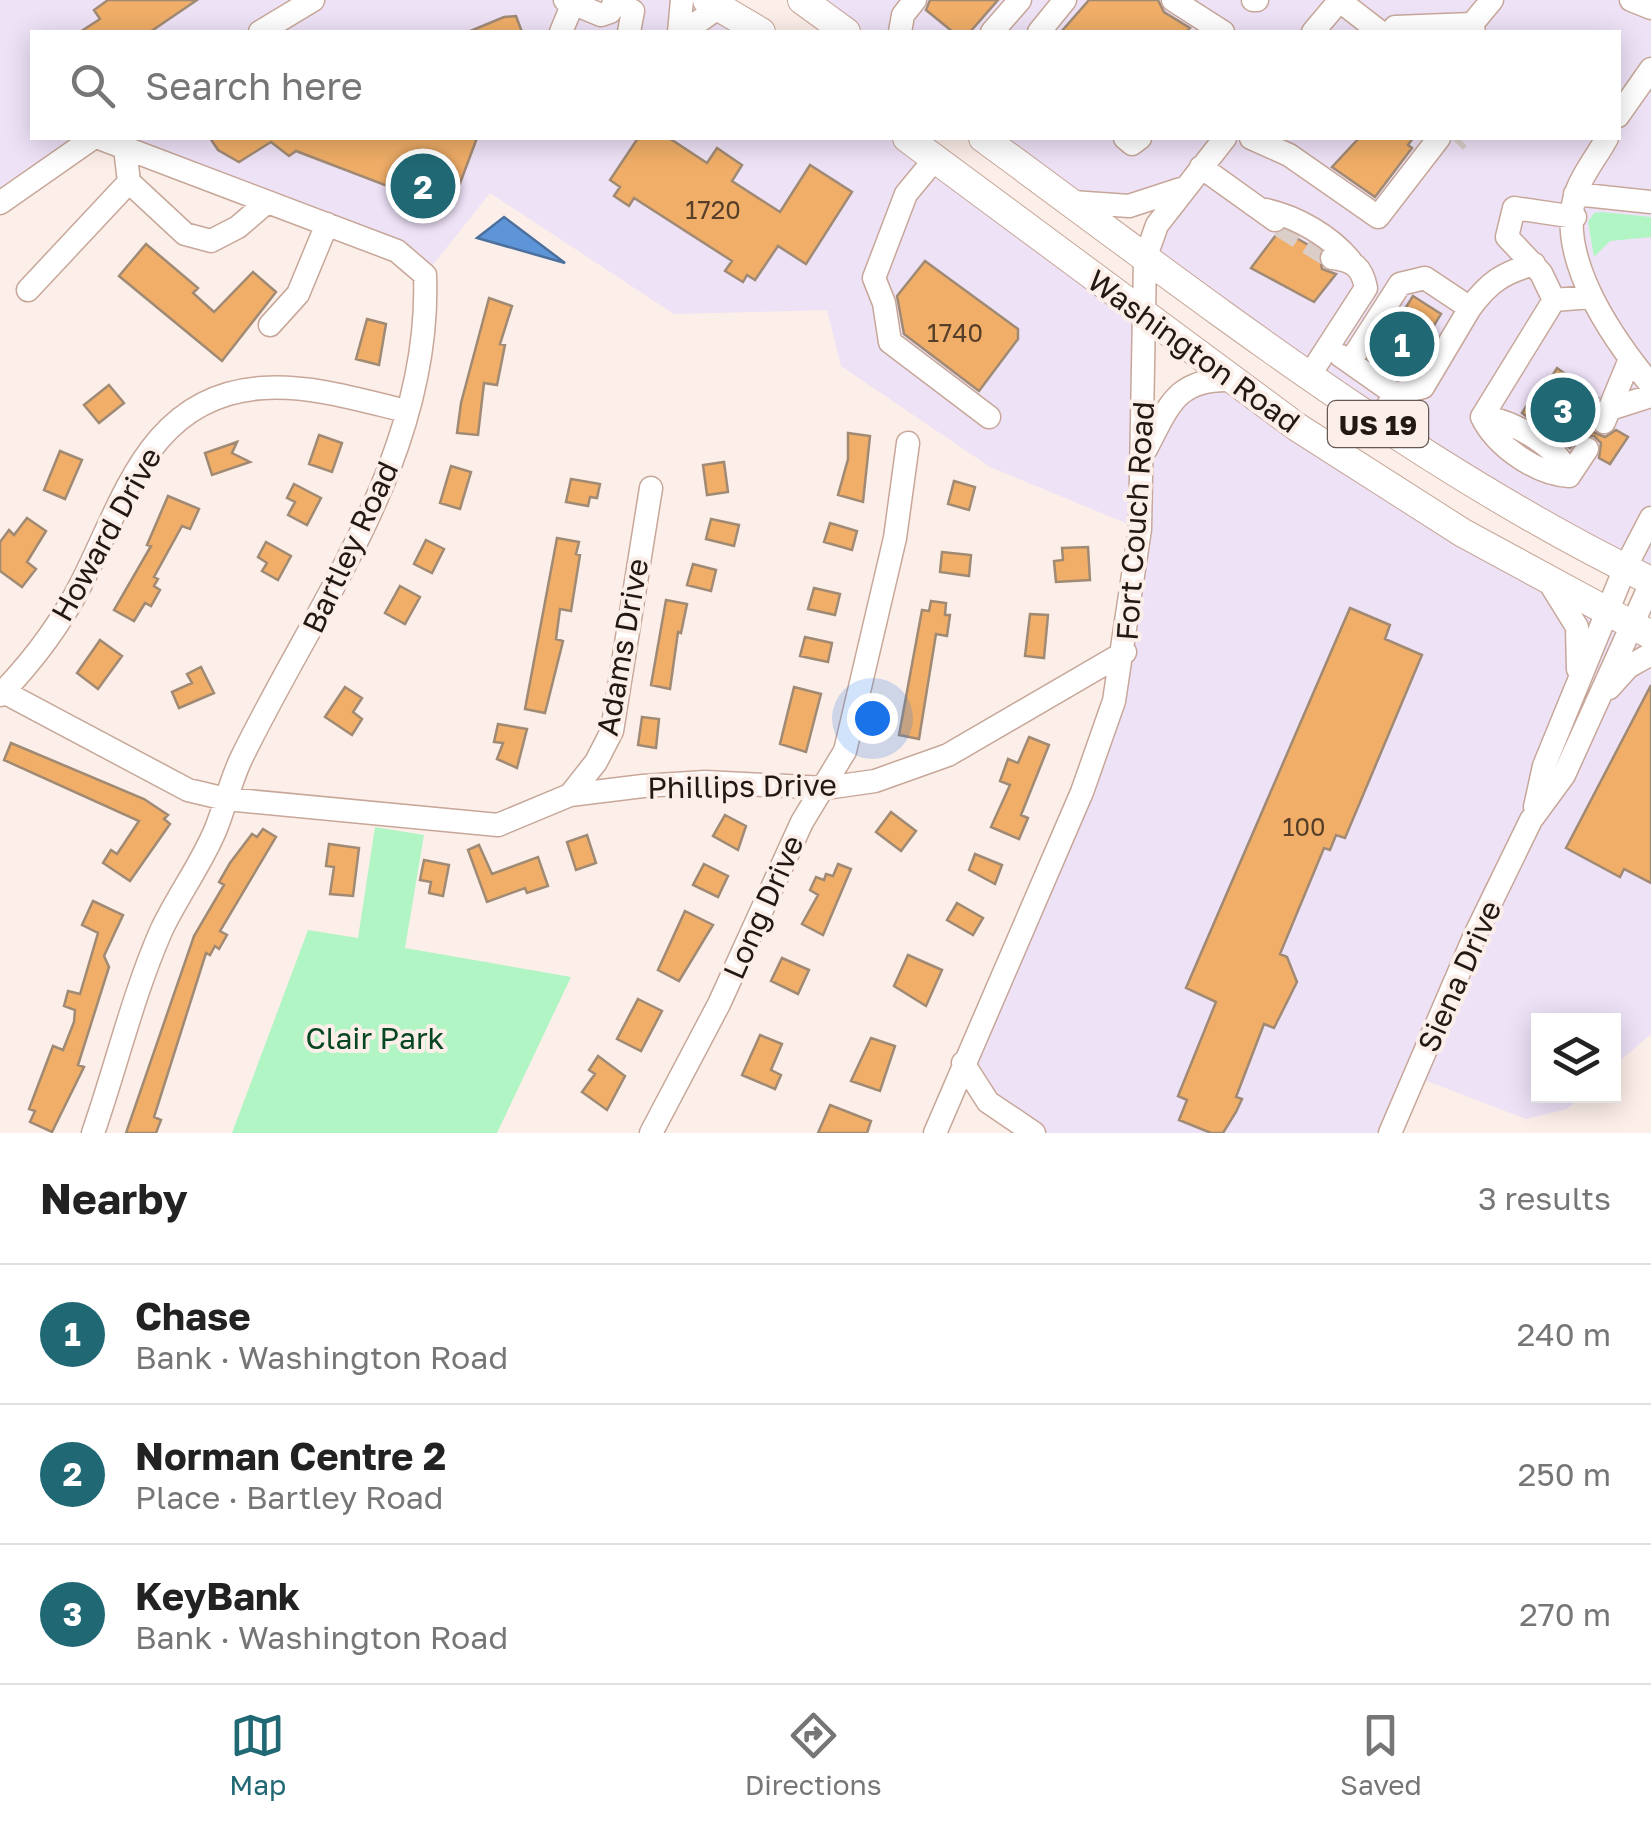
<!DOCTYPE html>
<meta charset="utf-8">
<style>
:root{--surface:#fff;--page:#f2f2f2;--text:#222;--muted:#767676;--line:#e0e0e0;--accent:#1f6874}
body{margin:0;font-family:"Golos Text",sans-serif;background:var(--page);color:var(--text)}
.controls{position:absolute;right:30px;bottom:30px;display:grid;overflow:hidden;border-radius:0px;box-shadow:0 5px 25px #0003}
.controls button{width:90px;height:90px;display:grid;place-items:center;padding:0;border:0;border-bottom:2px solid var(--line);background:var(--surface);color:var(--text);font:50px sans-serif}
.you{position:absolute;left:872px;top:718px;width:35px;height:35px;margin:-25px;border:8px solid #fff;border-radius:50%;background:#1a73e8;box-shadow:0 0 0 15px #1a73e833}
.badge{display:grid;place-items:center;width:65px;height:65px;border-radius:50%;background:var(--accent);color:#fff;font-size:32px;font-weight:700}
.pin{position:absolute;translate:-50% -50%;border:5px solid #fff;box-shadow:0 2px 10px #0006}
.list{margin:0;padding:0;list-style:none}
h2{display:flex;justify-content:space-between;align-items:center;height:130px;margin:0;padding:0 40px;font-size:42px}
h2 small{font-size:32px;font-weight:400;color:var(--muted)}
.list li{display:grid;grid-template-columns:65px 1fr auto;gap:30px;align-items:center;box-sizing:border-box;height:140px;padding:0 40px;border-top:2px solid var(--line)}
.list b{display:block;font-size:38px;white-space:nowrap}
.list p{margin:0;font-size:32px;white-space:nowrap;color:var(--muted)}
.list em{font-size:32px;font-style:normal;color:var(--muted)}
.icon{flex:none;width:55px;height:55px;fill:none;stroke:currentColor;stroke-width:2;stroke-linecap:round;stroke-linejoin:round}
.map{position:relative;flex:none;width:1651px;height:1133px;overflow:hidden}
.search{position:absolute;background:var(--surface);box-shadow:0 5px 25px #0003;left:30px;right:30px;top:30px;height:110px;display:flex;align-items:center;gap:25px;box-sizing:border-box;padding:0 35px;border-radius:0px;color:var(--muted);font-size:38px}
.sheet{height:550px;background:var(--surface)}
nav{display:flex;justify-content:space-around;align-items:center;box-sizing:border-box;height:140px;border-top:2px solid var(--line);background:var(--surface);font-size:28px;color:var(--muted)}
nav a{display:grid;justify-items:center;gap:5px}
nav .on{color:var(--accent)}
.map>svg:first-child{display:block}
</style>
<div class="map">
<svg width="1651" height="1133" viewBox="0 0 1651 1133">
<rect width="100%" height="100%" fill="#fceee8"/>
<path fill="#eee2f7" d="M0 0H707L761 32H32V138H93L0 203Z
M802 0H1651V581L1145 259 1183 190 1094 206 983 138H1618V32H846Z
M99 138H907L1142 313 1143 454 1172 400 1213 379 1651 635V1034L1614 1066V1021H1538V1096H1582L1567 1109 1526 1119 1414 1076 1390 1133H1034L963 1063 1100 749 1140 529 990 467 841 366 827 310 674 314 490 193 425 275 397 251Z"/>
<path fill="#b1f5c4" d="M1602 212 1651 217V237L1610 241 1594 257 1588 222 1594 213Z
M375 827 424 835 405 948 571 977 497 1133H232L308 930 358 938Z"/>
<path fill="#5e95d8" stroke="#4c709d" stroke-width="2.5" d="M504 217 565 263 477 238Z"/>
<path fill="#f0ae68" stroke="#a18a74" stroke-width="2.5" d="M108 0H197L150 32H80L100 19 94 10Z
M930 0H998L970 32H953L926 10Z
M1089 0H1158L1164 12 1190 28 1186 32H1061Z
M516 16 522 32H468L504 17Z
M210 138H477L450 210 296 151 289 156 271 142 239 162 218 150Z
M638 138H669L707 163 717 148 742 165 732 181 780 212 810 165 852 192 806 264 778 246 755 280 747 275 743 282 725 271 732 261 634 198 629 206 614 196 620 187 610 180Z
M1359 138H1413L1408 145 1412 148 1375 197 1332 167Z
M1284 231 1319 251 1322 269 1336 274 1314 302 1251 268 1276 235Z
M146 244 198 288 193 293 214 312 253 272 276 292 222 361 119 276Z
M925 261 1018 329V339L979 391 904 334 897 296Z
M1413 296 1441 314 1410 365 1381 347Z
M489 298 512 306 500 344 505 345 497 385 484 383 478 435 457 433 461 403Z
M367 319 386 324 379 365 356 359Z
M1557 368 1598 398 1590 417 1593 432 1605 437 1616 430 1628 437 1610 464 1599 458 1601 443 1594 436 1581 435 1570 448 1522 413 1535 393 1540 396Z
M109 385 124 403 99 423 84 405Z
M848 433 870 436 863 502 838 495 848 459Z
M319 435 342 443 332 472 309 464Z
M237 442 232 453 250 462 212 475 205 453Z
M60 451 82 460 65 499 44 490Z
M724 462 728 492 707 495 703 465Z
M451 466 471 472 460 509 440 503Z
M571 479 600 484 597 498 590 497 588 506 566 502Z
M954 481 975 487 969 510 948 504Z
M294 484 321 498 307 525 288 515 295 502 287 498Z
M168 496 199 509 190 529 182 526 154 577 158 579 154 586 160 590 151 606 145 603 134 621 114 610 151 546 147 545Z
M27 518 46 531 27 562 36 569 22 587 0 571V542L9 530 14 535Z
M711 519 739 525 734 546 706 539Z
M830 523 857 531 852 550 824 542Z
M557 538 579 542 576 554 580 555 571 611 560 609 556 639 563 641 545 713 525 709Z
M426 540 444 549 432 573 414 564Z
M266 542 291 556 278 580 262 571 267 563 258 557Z
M1088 547 1090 580 1056 582 1054 561 1063 560 1062 548Z
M942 552 971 555 969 576 940 572Z
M693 564 716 570 711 591 687 585Z
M400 586 420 597 405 624 385 613Z
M814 588 840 594 835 615 808 609Z
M666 600 687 604 681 633 678 632 670 689 651 685Z
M931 601 946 603 945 615H950L947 636 936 634 919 739 899 735 922 610 929 611Z
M1350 608 1390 625 1385 639 1422 655 1345 838 1336 835 1330 850 1324 848 1280 954 1287 957 1297 982 1274 1028 1264 1024 1236 1097 1242 1099 1236 1112 1223 1133H1211L1179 1120 1187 1100 1178 1096 1216 1002 1186 988Z
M1030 614 1048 615 1044 658 1025 656Z
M805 637 832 643 828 662 800 656Z
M100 640 122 656 98 689 77 673Z
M201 667 214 693 179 708 172 692 192 683 187 674Z
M1651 685V883L1624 869 1620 877 1566 848Z
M345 687 362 698 353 712 362 719 352 735 325 717Z
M794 687 821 694 806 752 780 744Z
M642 717 659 719 656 748 638 745Z
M498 724 527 729 517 768 497 759 503 743 494 742Z
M1029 737 1049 745 1021 815 1028 818 1019 839 991 827 1010 785 1000 781 1008 759 1018 763Z
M11 743 144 799 168 815 164 819 170 824 130 881 103 863 111 850 117 854 139 821 4 760Z
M891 812 916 831 901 851 876 832Z
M725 815 746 826 738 850 713 836Z
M263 829 276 837 220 931 227 935 219 949 215 946 210 955 206 953 154 1117 161 1120 156 1133H126L194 936 224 885 219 882 230 863 252 834 257 837Z
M587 835 596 863 576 870 567 842Z
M329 844 359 848 353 896 330 894 334 867 326 866Z
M479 845 492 874 538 857 548 886 527 893 525 888 487 902 468 850Z
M975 854 1002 865 995 884 969 870Z
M424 860 449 865 443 896 429 893 431 882 420 880Z
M704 864 728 876 718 897 693 885Z
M838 864 851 869 823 935 802 924 818 895 810 890 816 877 824 880 826 874 833 876Z
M93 901 123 915 104 956 109 967 78 1065 84 1067 52 1132 30 1122 35 1111 29 1109 53 1046 63 1050 74 1022 75 1010 64 1006 68 991 80 994 98 933 82 925Z
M957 903 983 918 973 935 947 920Z
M685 911 713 925 679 981 658 970Z
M908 955 942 970 926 1006 894 986Z
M782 958 809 970 798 994 771 981Z
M638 999 662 1011 641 1051 617 1039Z
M760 1035 782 1044 771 1070 781 1075 775 1089 742 1075Z
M871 1038 895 1046 880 1091 851 1081Z
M598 1056 625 1076 607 1110 582 1092 595 1074 589 1070Z
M830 1105 871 1121 867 1133H818Z"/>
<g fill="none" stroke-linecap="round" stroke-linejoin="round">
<path stroke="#dbcec8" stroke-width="22" stroke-dasharray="22 11" stroke-linecap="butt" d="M1455 142 1459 138
M1280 226 1332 258"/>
<defs>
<path id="minor" d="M565 0 601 15 610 12 615 0
M1173 0 1223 32
M1253 0H1257
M1631 0 1651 8
M615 1 633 11 629 32
M1340 1 1380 32
M1472 24 1492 0
M260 32 313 0
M561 32 573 3
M679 32 682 0
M684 32 719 7
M900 32 903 15 915 0
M992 32 1020 0
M1039 32 1065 0
M1313 32 1340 0
M1391 32 1395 27 1472 24 1474 32
M1618 116 1651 69
M1125 138 1132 144 1140 138
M1251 138 1289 155 1378 217 1439 138
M1607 138C1598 155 1582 174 1576 193 1555 257 1613 339 1651 385
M125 148 129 182 185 234 211 241 238 227 267 202
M935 159 906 194 874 278 884 303 890 342 989 417
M1201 167 1275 220
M1575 194 1651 202
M1072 202 1129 206 1181 189
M0 203 93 138
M1266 210C1297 217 1330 236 1350 260
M28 290 129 182
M1554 300 1541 273 1507 237 1514 208 1575 217
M1470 308C1489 282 1503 273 1534 264
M270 325 298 294 327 224
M1341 356 1395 394
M1350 362 1400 284 1425 278 1470 308 1423 387 1395 394 1377 423
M1309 376 1366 288C1362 267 1353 260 1332 258
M1613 408 1651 396
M1482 417 1554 300 1591 297
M1482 417C1496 446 1536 474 1569 476
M1482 417C1512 420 1559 446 1569 476
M1604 422 1630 359
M1146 449C1169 406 1176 378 1231 380
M1569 476 1587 449
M1551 585 1577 627 1578 669
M1609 688 1628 667 1651 654
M0 690 188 790 226 799 498 825 570 795 643 786 705 782 826 788 875 781 948 755 1125 652
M0 695C32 662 60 625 81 584 124 500 149 395 263 388 312 385 360 400 406 411
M570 795 596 762 612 731 651 488
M1535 807 1544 766 1625 568 1651 518
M963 1063 988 1102 1034 1133
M93 1133C116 1067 133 995 161 931 177 897 200 866 215 831 225 807 230 782 241 759 316 604 432 456 425 275L397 251 99 138
M651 1133 719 1004 802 822 845 751 895 538 908 443
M935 1133 1082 792 1114 701 1140 529 1145 259 1157 225 1225 138
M1390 1133 1475 935 1531 820 1564 775 1651 583"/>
<path id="major" d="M707 0 761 32
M802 0 846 32
M907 138 1297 427 1463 533 1651 635
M983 138C1199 296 1409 463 1651 581"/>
</defs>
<use href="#minor" stroke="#c7a799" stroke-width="25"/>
<use href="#major" stroke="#c7a799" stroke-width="30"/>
<use href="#minor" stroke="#fff" stroke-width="22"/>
<use href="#major" stroke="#fff" stroke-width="28"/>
</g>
<g text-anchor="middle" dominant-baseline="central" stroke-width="8" stroke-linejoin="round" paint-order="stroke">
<g font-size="25" fill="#563e28">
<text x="713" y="209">1720</text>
<text x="955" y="332">1740</text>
<text x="1304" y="826">100</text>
</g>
<rect fill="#fceee8" stroke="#645853" stroke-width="2.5" x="1328" y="401" width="100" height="46" rx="8"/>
<g font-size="28" font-weight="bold" fill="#231813">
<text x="1378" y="424">US 19</text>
</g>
<g font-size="30" fill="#231813" stroke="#fceee8">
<text transform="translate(1194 351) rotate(36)">Washington Road</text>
<text transform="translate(1135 521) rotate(-86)">Fort Couch Road</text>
<text transform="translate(106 534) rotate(-61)">Howard Drive</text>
<text transform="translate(350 547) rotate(-65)">Bartley Road</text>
<text transform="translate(622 647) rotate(-80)">Adams Drive</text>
<text transform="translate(742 786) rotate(-1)">Phillips Drive</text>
<text transform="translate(763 907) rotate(-66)">Long Drive</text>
<text transform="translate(1459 976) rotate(-66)">Siena Drive</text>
</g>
<g font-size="30" fill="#054723" stroke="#fceee8">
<text x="375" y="1038">Clair Park</text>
</g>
</g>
</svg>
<div class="controls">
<button><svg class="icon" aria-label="layers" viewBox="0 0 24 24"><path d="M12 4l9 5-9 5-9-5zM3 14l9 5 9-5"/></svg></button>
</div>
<div class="you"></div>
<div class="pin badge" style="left:1402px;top:344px">1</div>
<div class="pin badge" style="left:423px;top:186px">2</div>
<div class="pin badge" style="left:1563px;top:410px">3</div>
<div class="search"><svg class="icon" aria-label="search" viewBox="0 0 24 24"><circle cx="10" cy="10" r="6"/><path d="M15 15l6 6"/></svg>Search here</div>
</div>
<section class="sheet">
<h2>Nearby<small>3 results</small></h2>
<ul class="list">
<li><span class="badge">1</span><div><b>Chase</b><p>Bank · Washington Road</p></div><em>240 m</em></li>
<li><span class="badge">2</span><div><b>Norman Centre 2</b><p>Place · Bartley Road</p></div><em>250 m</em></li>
<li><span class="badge">3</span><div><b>KeyBank</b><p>Bank · Washington Road</p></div><em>270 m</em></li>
</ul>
</section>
<nav>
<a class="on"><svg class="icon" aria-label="map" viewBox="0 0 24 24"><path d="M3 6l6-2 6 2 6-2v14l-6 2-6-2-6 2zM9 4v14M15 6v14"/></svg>Map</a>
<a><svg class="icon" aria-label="directions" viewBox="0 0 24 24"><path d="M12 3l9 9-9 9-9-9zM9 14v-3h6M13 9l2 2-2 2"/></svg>Directions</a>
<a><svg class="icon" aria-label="saved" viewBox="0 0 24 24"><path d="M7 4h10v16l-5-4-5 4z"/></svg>Saved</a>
</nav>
